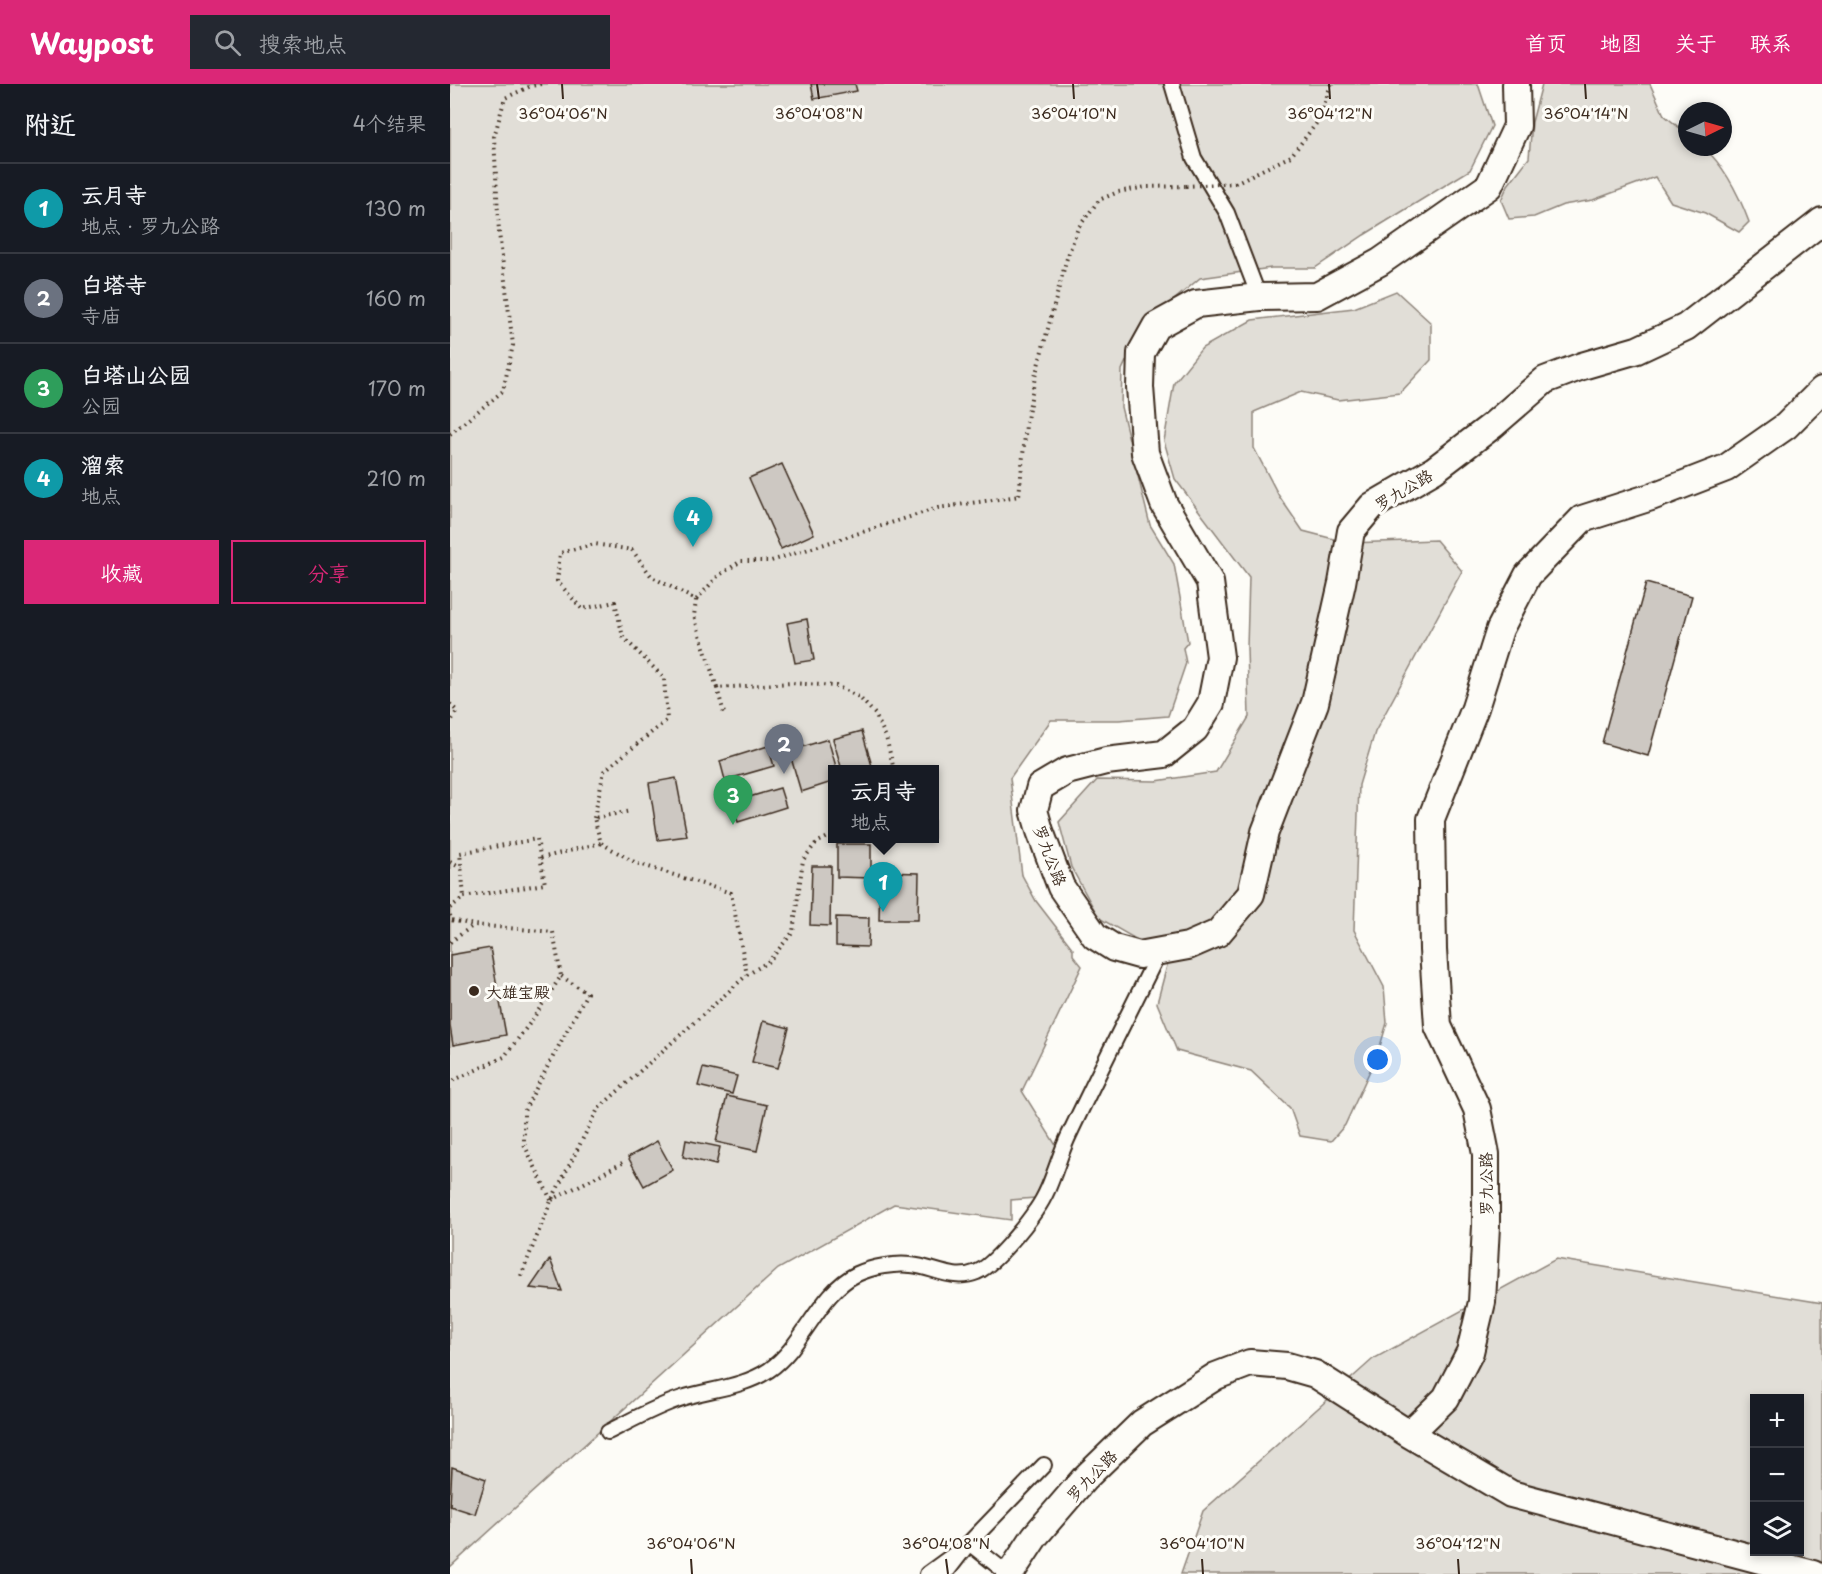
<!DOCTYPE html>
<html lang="zh">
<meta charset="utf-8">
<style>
:root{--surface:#171b24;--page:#242831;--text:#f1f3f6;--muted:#9ea1a6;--line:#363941;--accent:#db2777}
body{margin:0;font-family:"Playpen Sans","LXGW WenKai TC",sans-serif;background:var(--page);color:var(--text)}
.controls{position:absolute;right:18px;bottom:18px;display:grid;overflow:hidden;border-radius:0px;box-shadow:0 3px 9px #0003}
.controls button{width:54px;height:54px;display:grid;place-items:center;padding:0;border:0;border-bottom:2px solid var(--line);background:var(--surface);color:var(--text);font:30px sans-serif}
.compass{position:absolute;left:1228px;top:18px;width:54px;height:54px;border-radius:50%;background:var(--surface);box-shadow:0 3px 9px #0003;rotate:85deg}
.you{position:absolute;left:928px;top:976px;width:21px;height:21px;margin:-15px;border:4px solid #fff;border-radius:50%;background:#1a73e8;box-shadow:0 0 0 9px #1a73e833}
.badge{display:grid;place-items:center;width:39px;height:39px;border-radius:50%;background:var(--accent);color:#fff;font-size:20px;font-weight:700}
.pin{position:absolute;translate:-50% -50px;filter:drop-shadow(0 2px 3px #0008)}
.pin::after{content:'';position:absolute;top:32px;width:21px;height:18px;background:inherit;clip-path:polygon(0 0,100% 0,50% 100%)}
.popup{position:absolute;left:378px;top:681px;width:111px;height:78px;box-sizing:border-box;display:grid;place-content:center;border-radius:0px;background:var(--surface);filter:drop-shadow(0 2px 4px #0005);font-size:20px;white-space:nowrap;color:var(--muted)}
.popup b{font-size:22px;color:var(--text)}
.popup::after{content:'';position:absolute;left:50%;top:100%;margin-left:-12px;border:12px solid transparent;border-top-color:var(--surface)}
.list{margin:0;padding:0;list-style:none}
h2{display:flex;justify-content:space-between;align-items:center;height:78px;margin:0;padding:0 24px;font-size:26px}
h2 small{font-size:20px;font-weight:400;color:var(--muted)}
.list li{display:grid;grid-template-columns:39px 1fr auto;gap:18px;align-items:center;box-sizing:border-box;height:90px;padding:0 24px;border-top:2px solid var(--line)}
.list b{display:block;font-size:22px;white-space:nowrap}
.list p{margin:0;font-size:20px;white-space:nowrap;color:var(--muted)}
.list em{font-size:20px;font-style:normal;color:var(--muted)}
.actions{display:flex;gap:12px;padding:18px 24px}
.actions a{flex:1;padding:14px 0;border:2px solid var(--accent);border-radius:0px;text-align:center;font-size:21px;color:var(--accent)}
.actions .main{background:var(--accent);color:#fff}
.icon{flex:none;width:33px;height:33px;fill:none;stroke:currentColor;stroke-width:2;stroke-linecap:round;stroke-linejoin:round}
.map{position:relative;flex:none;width:1372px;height:1490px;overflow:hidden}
header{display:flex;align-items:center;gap:36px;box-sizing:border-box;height:84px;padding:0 30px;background:var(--accent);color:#fff}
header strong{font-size:28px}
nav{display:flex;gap:33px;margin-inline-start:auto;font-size:21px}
.search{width:420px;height:54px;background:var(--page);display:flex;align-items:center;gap:15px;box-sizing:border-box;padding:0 21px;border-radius:0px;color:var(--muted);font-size:22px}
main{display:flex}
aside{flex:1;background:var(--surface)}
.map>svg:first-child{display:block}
</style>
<header>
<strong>Waypost</strong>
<div class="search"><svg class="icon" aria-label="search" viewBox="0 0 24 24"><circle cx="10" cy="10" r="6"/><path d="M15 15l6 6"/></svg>搜索地点</div>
<nav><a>首页</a><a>地图</a><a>关于</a><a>联系</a></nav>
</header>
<main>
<aside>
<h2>附近<small>4个结果</small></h2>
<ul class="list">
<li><span class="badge" style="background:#0f9aa8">1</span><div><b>云月寺</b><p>地点 · 罗九公路</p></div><em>130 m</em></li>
<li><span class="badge" style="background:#6b7280">2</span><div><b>白塔寺</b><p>寺庙</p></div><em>160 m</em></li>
<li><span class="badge" style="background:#2e9e5b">3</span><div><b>白塔山公园</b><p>公园</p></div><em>170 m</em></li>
<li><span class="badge" style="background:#0f9aa8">4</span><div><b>溜索</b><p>地点</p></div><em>210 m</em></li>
</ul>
<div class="actions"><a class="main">收藏</a><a>分享</a></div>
</aside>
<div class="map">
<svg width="1372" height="1490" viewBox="0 0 1372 1490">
<rect width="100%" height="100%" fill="#fdfcf7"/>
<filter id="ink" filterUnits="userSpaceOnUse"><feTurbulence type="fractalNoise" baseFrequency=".0167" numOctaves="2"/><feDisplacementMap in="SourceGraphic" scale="12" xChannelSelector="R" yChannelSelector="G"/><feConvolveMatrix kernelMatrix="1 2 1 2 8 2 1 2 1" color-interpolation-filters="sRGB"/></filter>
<g filter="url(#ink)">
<path fill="#e1ded7" stroke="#8e847a" stroke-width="1.5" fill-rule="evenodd" d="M0 0H1028L1042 42 1020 86 914 151 865 184H821L750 194 692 243 672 286 671 323 700 441 724 480 738 558 733 564 736 579 718 632 669 636H601L560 694 572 791 586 817 623 865V871L632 882 572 1007 607 1063 585 1114 561 1116V1136L444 1120 328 1185 0 1483ZM382 686H484V754H382Z
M1092 0H1200L1214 31 1237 50V63H1253C1275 82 1289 111 1299 138L1289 148 1255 129 1221 118 1205 93 1143 116 1113 121 1084 133 1059 135 1051 116 1058 101 1079 74 1082 38Z
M946 207 981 239V276L950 309 888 316 851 308 804 328V364L829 412 853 447 899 459 986 456 1012 487 925 648 909 701 904 846 934 903 937 939 928 969 895 1041 881 1057 850 1052 840 1024 801 987 727 967 707 919 719 874 649 834 621 783 609 738 647 696 706 697 766 688 799 633 797 564 799 493 725 395 714 357 724 299 752 264 802 236 904 224Z
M1106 1175 1372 1219V1490H731L753 1427 923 1275ZM1304 1314H1350V1468H1304Z"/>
<path fill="#cdc8c2" stroke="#3b2a1e" stroke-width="1.5" d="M361 0H405L407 7 364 15Z
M332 380 364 450 331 465 299 394Z
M1196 499 1242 512 1198 672 1152 659Z
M357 535 364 576 345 579 337 539Z
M412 647 422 682 411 686H392L383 655Z
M378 655 387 686H382V698L351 708 339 667Z
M318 662 324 682 275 696 270 677Z
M226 694 237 752 208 756 199 699Z
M330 704 336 723 288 738 282 718Z
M387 760H421V794L387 793Z
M362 782H381L380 842 360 841Z
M430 788 469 789 468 836H429Z
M386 833 419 834 418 863 386 862Z
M40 864 56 951 3 961 0 942V871Z
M313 937 339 944 328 984 302 978Z
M253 984 287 992 282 1010 248 1002Z
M277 1012 317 1021 307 1067 266 1058Z
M236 1056 270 1063 266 1081 233 1073Z
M207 1057 223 1086 194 1102 178 1073Z
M100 1175 112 1207 80 1204Z
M2 1383 36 1395 25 1430 0 1422Z"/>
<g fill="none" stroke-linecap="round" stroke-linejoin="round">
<defs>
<path id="service" d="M722 0 744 74 777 129 809 213
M158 1348C182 1336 207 1322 232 1314 261 1305 294 1303 319 1286 354 1262 369 1208 407 1190 422 1183 445 1179 461 1181 484 1183 503 1198 527 1188 543 1182 576 1141 586 1126 602 1104 607 1076 619 1051 648 990 679 929 709 868
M519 1459 558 1490
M477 1490 506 1469
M495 1490 519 1459 594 1381"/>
<path id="minor" d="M1066 0 1067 42 1039 102 930 178 867 212 809 213 746 220 706 242 691 269 690 303 695 369 714 420 760 498 770 573 761 619 745 645 714 670 656 677 617 687 590 703 584 726 590 747 611 803 645 852 664 864 689 871 738 862 768 849 801 810 815 748 865 619 892 499 901 447 922 422 984 386 1043 341 1095 296 1132 282 1187 266 1236 243 1372 137
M959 1350 1061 1410 1363 1490
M560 1490 585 1452 634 1395 692 1339 766 1292 800 1279 837 1282 865 1290 959 1350 996 1314 1020 1268 1032 1218 1036 1142V1070L1027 1025 988 942 983 866 981 735 1025 624 1050 545 1078 491 1132 435 1201 413 1276 384 1336 342 1372 306"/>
</defs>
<use href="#service" stroke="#3b2a1e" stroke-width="18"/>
<use href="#minor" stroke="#3b2a1e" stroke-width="30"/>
<path stroke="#3b2a1e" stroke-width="4" stroke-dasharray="1.5 4.5" stroke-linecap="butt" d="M785 99 841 72 869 36 881 0
M0 350 53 307 63 261 49 149 44 53 55 14 81 2 91 0
M246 516 244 532 267 604 341 599 386 602 409 613 425 630 436 653 444 686
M267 604 275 633
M0 620 7 627 0 639
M144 734 154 687 217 636 214 594 173 553 165 518 132 525 107 497 110 469 145 460 182 466 202 493 246 516 268 492 291 477H321L488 424 569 412 576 341 585 293 616 177 628 144 649 116 668 108 696 103 736 102
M91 774 151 759 144 734 181 727
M0 778 11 784
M0 824 14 813 95 800 87 755 10 769 14 813
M0 831 1 836 24 841 103 848 111 892 80 939 54 973 0 998
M0 858 24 841
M297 891 319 877 343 848 353 776 366 759 382 751
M101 1116 74 1060V1027L137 909 111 892
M102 1116 176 1077
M71 1192 101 1117 148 1025 297 891 281 809 186 779 151 759"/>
<use href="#service" stroke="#fdfcf7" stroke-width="14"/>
<use href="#minor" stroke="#fdfcf7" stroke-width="26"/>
<path stroke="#3b2a1e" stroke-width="4" stroke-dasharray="1.5 4.5" stroke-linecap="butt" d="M736 102 785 99"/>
</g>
</g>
<path fill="none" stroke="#3b2a1e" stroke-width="2" d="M112 0 113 15M367 0 369 15M623 0 624 15M879 0 880 15M1135 0 1136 15M241 1475 242 1490M496 1475 498 1490M752 1475 753 1490M1008 1475 1009 1490"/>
<circle fill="#3b2a1e" stroke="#fdfcf7" stroke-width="2" cx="24" cy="907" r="6"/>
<g text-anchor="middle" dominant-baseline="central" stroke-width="6" stroke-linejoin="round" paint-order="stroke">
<g font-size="16" fill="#3b2a1e" stroke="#fdfcf7">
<text transform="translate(953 405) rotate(-31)">罗九公路</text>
<text transform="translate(601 771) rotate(69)">罗九公路</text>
<text transform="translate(1035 1100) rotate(-91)">罗九公路</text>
<text transform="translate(641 1391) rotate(-46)">罗九公路</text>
</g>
<g font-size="16" fill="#3b2a1e" stroke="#fdfcf7" text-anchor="start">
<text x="36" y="907">大雄宝殿</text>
</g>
</g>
<g font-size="15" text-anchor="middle" fill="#3b2a1e" stroke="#fdfcf7" stroke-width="6" stroke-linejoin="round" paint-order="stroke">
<text x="113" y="35">36°04'06"N</text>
<text x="369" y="35">36°04'08"N</text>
<text x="624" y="35">36°04'10"N</text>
<text x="880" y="35">36°04'12"N</text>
<text x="1136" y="35">36°04'14"N</text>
<text x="241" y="1465">36°04'06"N</text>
<text x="496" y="1465">36°04'08"N</text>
<text x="752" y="1465">36°04'10"N</text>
<text x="1008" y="1465">36°04'12"N</text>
</g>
</svg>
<div class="controls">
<button>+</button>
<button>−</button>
<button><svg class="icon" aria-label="layers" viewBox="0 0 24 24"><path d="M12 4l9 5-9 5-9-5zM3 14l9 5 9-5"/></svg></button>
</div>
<svg class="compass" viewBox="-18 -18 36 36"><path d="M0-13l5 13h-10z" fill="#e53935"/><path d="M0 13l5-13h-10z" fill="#9ea1a6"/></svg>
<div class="you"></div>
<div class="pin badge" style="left:433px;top:828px;background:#0f9aa8">1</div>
<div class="popup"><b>云月寺</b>地点</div>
<div class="pin badge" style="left:334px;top:690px;background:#6b7280">2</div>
<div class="pin badge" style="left:283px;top:741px;background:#2e9e5b">3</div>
<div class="pin badge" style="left:243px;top:463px;background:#0f9aa8">4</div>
</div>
</main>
